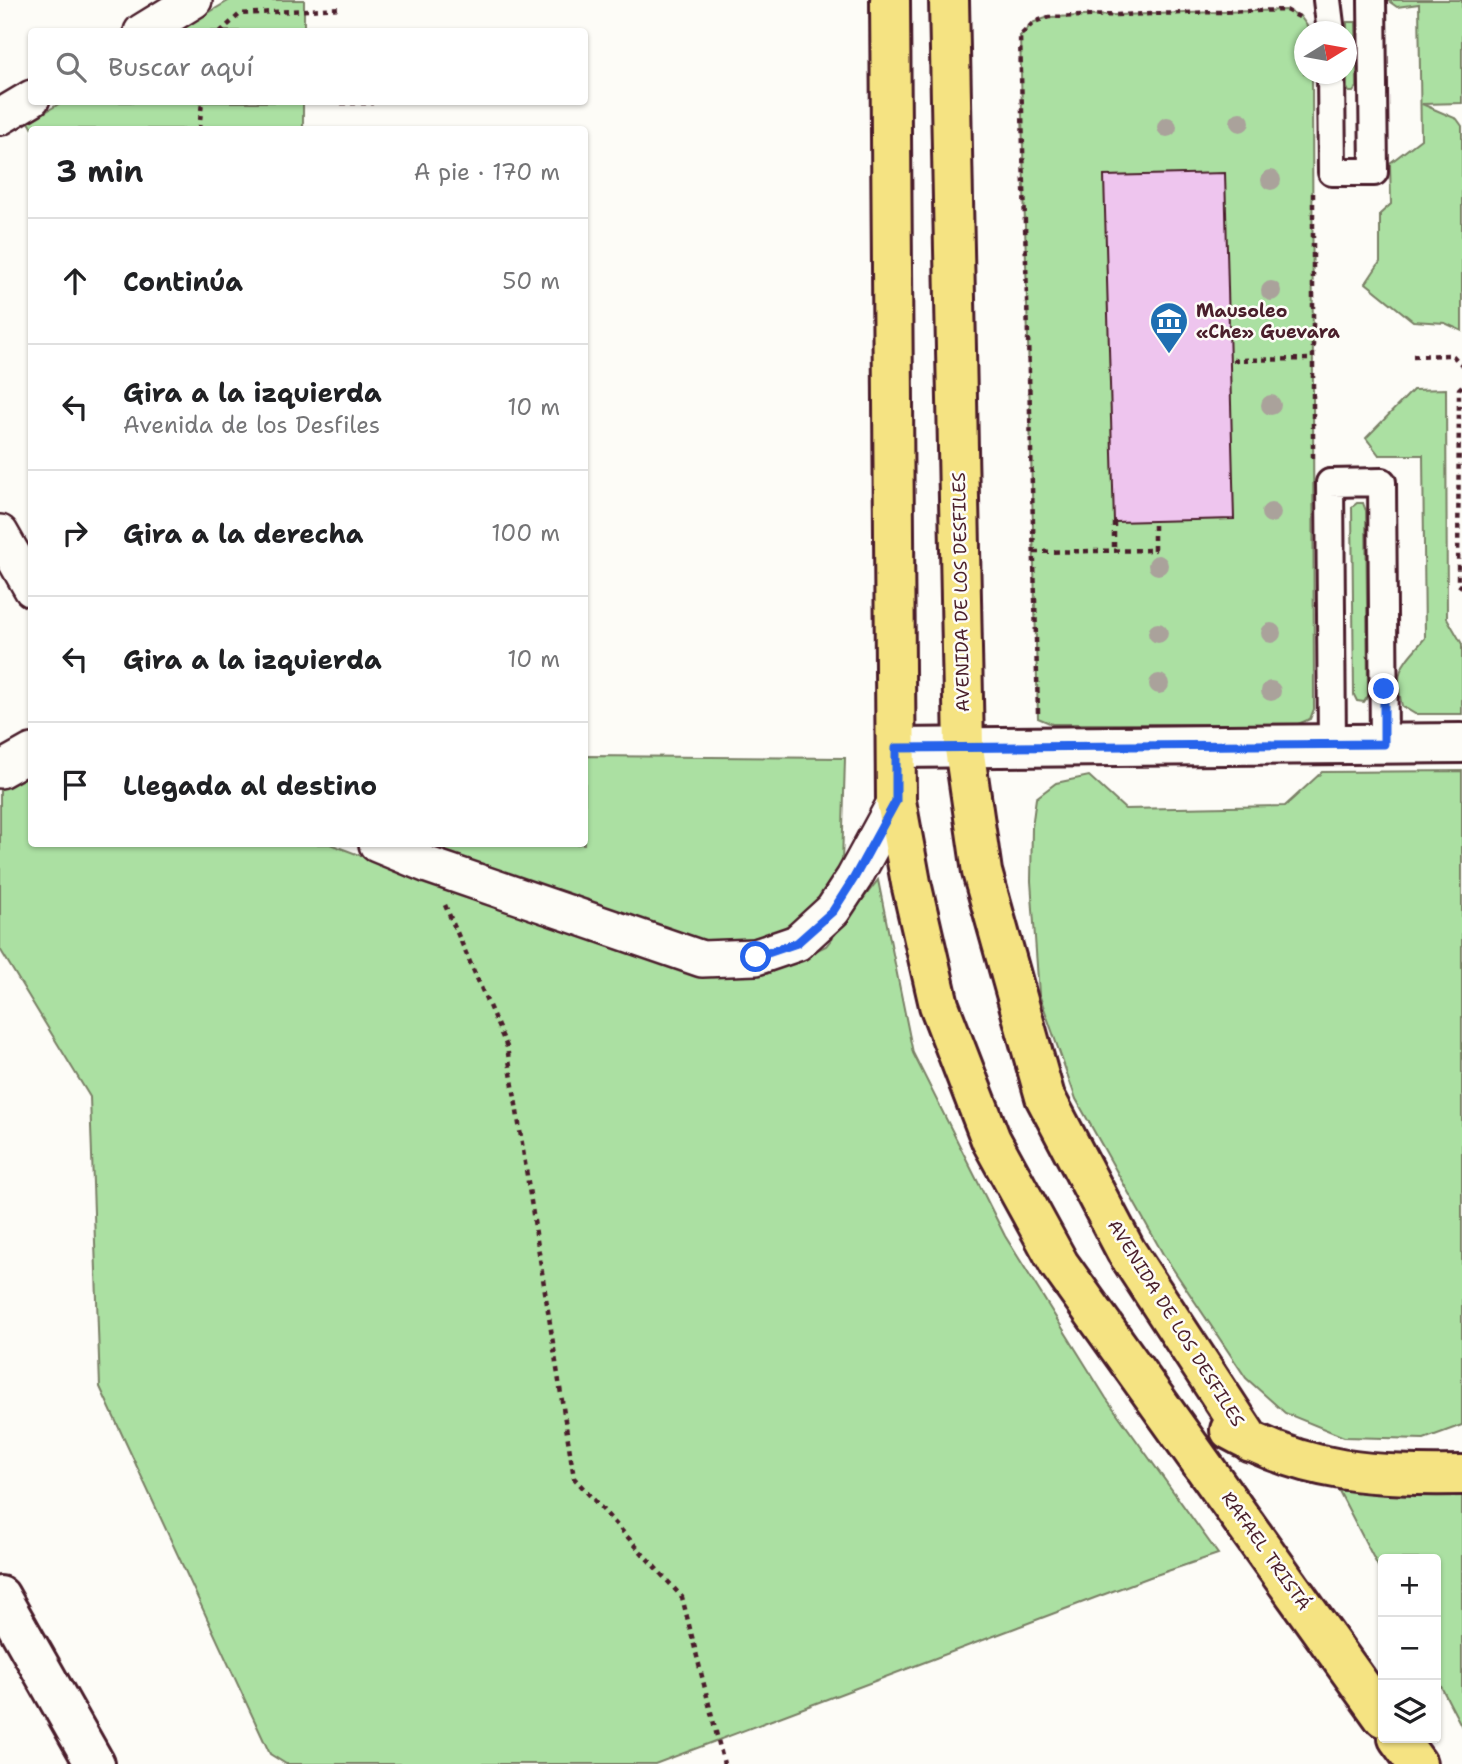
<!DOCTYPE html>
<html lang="es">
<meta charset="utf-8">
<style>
:root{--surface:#fff;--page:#f2f2f2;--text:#202124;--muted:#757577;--line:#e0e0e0}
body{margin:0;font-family:"Shantell Sans",sans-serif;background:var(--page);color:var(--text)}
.controls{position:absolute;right:21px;bottom:21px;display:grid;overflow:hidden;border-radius:7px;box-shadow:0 2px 5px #0004}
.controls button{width:63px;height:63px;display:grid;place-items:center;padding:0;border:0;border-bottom:2px solid var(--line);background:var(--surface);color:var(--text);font:35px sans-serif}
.compass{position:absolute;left:1294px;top:21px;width:63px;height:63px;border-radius:50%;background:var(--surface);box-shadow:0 2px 5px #0004;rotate:79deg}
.stop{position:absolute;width:21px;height:21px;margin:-16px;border:5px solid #2563eb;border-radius:50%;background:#fff}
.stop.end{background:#2563eb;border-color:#fff;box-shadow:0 2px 7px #0008}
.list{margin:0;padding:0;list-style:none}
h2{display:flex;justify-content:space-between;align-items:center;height:91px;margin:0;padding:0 28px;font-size:30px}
h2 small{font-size:23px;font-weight:400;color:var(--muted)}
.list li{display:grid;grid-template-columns:46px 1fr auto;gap:21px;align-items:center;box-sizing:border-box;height:126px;padding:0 28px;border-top:2px solid var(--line)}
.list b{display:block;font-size:26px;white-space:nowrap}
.list p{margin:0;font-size:23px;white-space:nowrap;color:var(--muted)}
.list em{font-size:23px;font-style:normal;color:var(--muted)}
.icon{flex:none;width:38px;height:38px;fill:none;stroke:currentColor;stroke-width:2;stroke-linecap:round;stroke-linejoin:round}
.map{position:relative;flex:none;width:1462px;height:1764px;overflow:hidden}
.search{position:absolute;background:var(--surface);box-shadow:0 2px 5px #0004;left:28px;top:28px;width:560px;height:77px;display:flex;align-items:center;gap:18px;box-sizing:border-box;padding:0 24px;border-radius:7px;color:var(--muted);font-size:26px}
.panel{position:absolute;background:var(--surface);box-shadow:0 2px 5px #0004;left:28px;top:126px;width:560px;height:721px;border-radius:7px}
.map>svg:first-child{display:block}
</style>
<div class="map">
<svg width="1462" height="1764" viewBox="0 0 1462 1764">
<rect width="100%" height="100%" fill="#fdfcf7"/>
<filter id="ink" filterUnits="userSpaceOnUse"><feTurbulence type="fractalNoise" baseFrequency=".0143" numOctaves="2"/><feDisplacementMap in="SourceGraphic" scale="14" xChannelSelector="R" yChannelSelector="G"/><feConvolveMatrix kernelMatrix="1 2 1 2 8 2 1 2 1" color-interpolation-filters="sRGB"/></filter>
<g filter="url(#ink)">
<path fill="#abe0a2" stroke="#7a8066" stroke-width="2" d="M230 0H304V31H178Z
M1387 0H1462V103L1422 104 1457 119 1462 126V331L1445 323 1413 321 1366 283 1380 262V214L1391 204 1390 163 1421 139 1419 4 1397 7Z
M1286 10 1300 16 1310 30 1304 32V74H1312L1314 709 1310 719 1298 724H1052L1038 718 1020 36 1034 22 1049 17Z
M1347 22H1356L1357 87 1353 92H1349L1347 88Z
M62 102H303V129H33L29 122Z
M1446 389 1447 618 1462 644V714H1415L1402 706C1393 669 1403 664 1425 638L1423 455H1379L1366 438 1413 390Z
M1357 503H1363L1366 511 1368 696 1364 702 1357 701 1354 695 1352 507Z
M585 756 845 758 842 865 818 905 775 934 716 945 422 844H584Z
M31 771 32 844H330L436 884 695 973 767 974 826 946 878 880 913 1053 1005 1236 1106 1398 1218 1554 1150 1577 655 1764H286L270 1754 100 1387 90 1097 0 949V788Z
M1462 771V1425L1424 1439 1344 1437 1285 1413 1246 1378 1163 1254 1076 1099 1039 994 1031 881 1032 827 1036 798 1056 783 1089 776 1125 809 1285 806 1322 772Z
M1339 1491H1462V1727L1436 1677V1559H1383V1576Z"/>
<path fill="#eec5ee" stroke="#4a1f2b" stroke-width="2" d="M1225 173 1234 519 1114 522 1104 176Z"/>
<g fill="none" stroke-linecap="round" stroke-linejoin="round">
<defs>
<path id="pedestrian" d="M1327 0 1331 32
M1331 74 1332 172H1374L1372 0
M1332 744 1330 483 1382 482 1384 744"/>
<path id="minor" d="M142 32 194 0
M0 117 32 98
M0 533 32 589
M0 770 32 752
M377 844 428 865 702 959 756 957 797 943 833 910 854 878 896 801"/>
<path id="tertiary" d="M896 748 1462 743
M0 1596 95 1764"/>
<path id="primary" d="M890 0 896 801 911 883 939 1005 991 1140 1059 1264 1383 1717
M949 0 964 748 982 872 1045 1097 1126 1251 1251 1442
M1230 1430C1308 1474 1375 1476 1462 1475
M1398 1738 1417 1764"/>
</defs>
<use href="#pedestrian" stroke="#4a1f2b" stroke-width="32"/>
<use href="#minor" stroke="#4a1f2b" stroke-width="40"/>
<use href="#tertiary" stroke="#4a1f2b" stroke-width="44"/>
<use href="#primary" stroke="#4a1f2b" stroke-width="44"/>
<path stroke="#4a1f2b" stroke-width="4.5" stroke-dasharray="5 5" stroke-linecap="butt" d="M220 32 240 14 341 8
M341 103H373
M199 130 202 102
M1313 193V461
M1413 356 1452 355 1462 365
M1233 360 1313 359
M1462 386 1459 389 1458 584 1462 587
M1114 522V551
M1034 552 1154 550V521
M1038 713 1020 36 1034 22 1049 17 1286 10 1301 18
M445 905 507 1047 574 1478 682 1597 724 1764"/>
<use href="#pedestrian" stroke="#fdfcf7" stroke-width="26"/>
<use href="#minor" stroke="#fdfcf7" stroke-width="35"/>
<use href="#tertiary" stroke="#fdfcf7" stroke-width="38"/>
<use href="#primary" stroke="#f5e382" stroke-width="38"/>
</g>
<g fill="#aaa29b">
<circle cx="1240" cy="122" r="10"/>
<circle cx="1167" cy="127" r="10"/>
<circle cx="1271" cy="180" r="10"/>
<circle cx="1271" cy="291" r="10"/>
<circle cx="1271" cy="405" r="10"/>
<circle cx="1271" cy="513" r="10"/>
<circle cx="1158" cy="565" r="10"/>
<circle cx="1158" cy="633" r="10"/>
<circle cx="1271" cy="633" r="10"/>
<circle cx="1159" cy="684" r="10"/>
<circle cx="1271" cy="691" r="10"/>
</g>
</g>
<g fill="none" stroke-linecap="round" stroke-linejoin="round" filter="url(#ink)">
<path stroke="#2563eb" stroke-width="9" d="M756 957 797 943 833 911 854 878 896 801V748L1384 744V689"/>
</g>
<defs>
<symbol id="museum-pin" viewBox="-11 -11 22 30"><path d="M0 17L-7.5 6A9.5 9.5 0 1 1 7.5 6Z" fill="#1f6fb2" stroke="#fdfcf7"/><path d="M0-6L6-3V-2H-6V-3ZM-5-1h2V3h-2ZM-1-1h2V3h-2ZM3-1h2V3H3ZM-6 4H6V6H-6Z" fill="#fff"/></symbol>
</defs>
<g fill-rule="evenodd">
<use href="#museum-pin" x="1147" y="299" width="44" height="60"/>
</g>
<g text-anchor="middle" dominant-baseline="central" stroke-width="5" stroke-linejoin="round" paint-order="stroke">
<g font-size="18" font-weight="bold" fill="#4a1f2b" stroke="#fdfcf7" text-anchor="start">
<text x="1196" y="311">Mausoleo<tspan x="1196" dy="21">«Che» Guevara</tspan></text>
</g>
<g font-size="18" fill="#4a1f2b" stroke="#fdfcf7">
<text transform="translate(961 592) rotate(-91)">AVENIDA DE LOS DESFILES</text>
<text transform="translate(1176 1323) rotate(58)">AVENIDA DE LOS DESFILES</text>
<text transform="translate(1266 1551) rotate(55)">RAFAEL TRISTÁ</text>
</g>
</g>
</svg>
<div class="controls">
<button>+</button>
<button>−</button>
<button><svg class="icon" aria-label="layers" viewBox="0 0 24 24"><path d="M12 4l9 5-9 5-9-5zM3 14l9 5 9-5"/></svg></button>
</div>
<svg class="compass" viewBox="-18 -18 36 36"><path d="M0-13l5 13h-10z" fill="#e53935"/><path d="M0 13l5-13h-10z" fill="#757577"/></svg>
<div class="stop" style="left:756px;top:957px"></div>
<div class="stop end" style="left:1384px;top:689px"></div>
<div class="search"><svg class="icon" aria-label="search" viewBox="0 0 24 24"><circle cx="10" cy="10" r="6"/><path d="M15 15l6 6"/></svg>Buscar aquí</div>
<section class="panel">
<h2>3 min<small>A pie · 170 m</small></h2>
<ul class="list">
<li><svg class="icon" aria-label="ahead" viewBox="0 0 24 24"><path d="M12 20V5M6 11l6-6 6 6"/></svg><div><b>Continúa</b></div><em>50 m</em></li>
<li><svg class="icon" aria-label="left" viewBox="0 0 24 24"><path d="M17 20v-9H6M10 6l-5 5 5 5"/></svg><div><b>Gira a la izquierda</b><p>Avenida de los Desfiles</p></div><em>10 m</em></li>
<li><svg class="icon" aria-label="right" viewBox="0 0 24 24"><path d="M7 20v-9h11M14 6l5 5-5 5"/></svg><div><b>Gira a la derecha</b></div><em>100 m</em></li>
<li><svg class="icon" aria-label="left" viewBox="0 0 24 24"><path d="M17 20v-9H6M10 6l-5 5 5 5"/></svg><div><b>Gira a la izquierda</b></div><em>10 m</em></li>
<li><svg class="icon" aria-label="arrive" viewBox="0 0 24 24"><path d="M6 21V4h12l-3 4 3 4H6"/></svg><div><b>Llegada al destino</b></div></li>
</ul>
</section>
</div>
